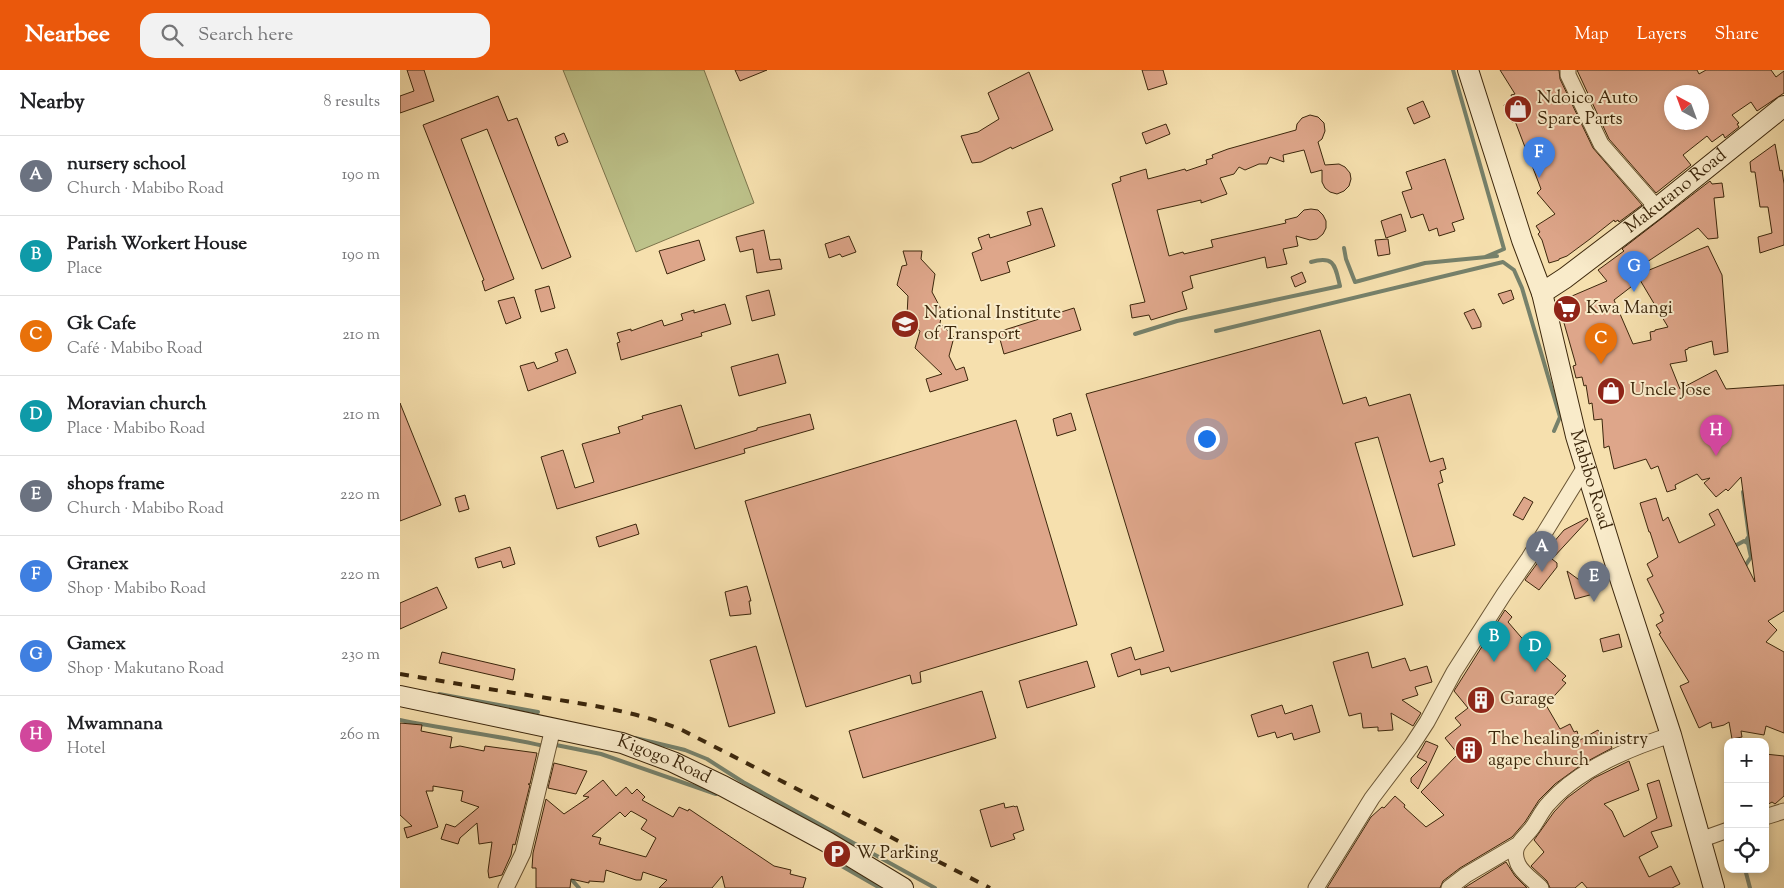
<!DOCTYPE html>
<meta charset="utf-8">
<style>
:root{--surface:#fff;--page:#f2f2f2;--text:#202124;--muted:#757577;--line:#e0e0e0;--accent:#ea580c}
body{margin:0;font-family:"Sorts Mill Goudy",serif;background:var(--page);color:var(--text)}
.controls{position:absolute;right:15px;bottom:15px;display:grid;overflow:hidden;border-radius:10px;box-shadow:0 2px 8px #0003}
.controls button{width:45px;height:45px;display:grid;place-items:center;padding:0;border:0;border-bottom:1px solid var(--line);background:var(--surface);color:var(--text);font:25px sans-serif}
.compass{position:absolute;left:1264px;top:15px;width:45px;height:45px;border-radius:50%;background:var(--surface);box-shadow:0 2px 8px #0003;rotate:319deg}
.you{position:absolute;left:806px;top:368px;width:18px;height:18px;margin:-12px;border:4px solid #fff;border-radius:50%;background:#1a73e8;box-shadow:0 0 0 8px #1a73e833}
.badge{display:grid;place-items:center;width:32px;height:32px;border-radius:50%;background:var(--accent);color:#fff;font-size:16px;font-weight:700}
.pin{position:absolute;translate:-50% -41px;filter:drop-shadow(0 1px 2px #0008)}
.pin::after{content:'';position:absolute;top:26px;width:18px;height:15px;background:inherit;clip-path:polygon(0 0,100% 0,50% 100%)}
.list{margin:0;padding:0;list-style:none}
h2{display:flex;justify-content:space-between;align-items:center;height:65px;margin:0;padding:0 20px;font-size:21px}
h2 small{font-size:16px;font-weight:400;color:var(--muted)}
.list li{display:grid;grid-template-columns:32px 1fr auto;gap:15px;align-items:center;box-sizing:border-box;height:80px;padding:0 20px;border-top:1px solid var(--line)}
.list b{display:block;font-size:19px;white-space:nowrap}
.list p{margin:0;font-size:16px;white-space:nowrap;color:var(--muted)}
.list em{font-size:16px;font-style:normal;color:var(--muted)}
.icon{flex:none;width:28px;height:28px;fill:none;stroke:currentColor;stroke-width:2;stroke-linecap:round;stroke-linejoin:round}
.map{position:relative;flex:none;width:1384px;height:818px;overflow:hidden}
header{display:flex;align-items:center;gap:30px;box-sizing:border-box;height:70px;padding:0 25px;background:var(--accent);color:#fff}
header strong{font-size:24px}
nav{display:flex;gap:28px;margin-inline-start:auto;font-size:18px}
.search{width:350px;height:45px;background:var(--page);display:flex;align-items:center;gap:12px;box-sizing:border-box;padding:0 18px;border-radius:15px;color:var(--muted);font-size:19px}
main{display:flex}
aside{flex:1;background:var(--surface)}
.map>svg:first-child{display:block}
</style>
<header>
<strong>Nearbee</strong>
<div class="search"><svg class="icon" aria-label="search" viewBox="0 0 24 24"><circle cx="10" cy="10" r="6"/><path d="M15 15l6 6"/></svg>Search here</div>
<nav><a>Map</a><a>Layers</a><a>Share</a></nav>
</header>
<main>
<aside>
<h2>Nearby<small>8 results</small></h2>
<ul class="list">
<li><span class="badge" style="background:#6b7280">A</span><div><b>nursery school</b><p>Church · Mabibo Road</p></div><em>190 m</em></li>
<li><span class="badge" style="background:#0f9aa8">B</span><div><b>Parish Workert House</b><p>Place</p></div><em>190 m</em></li>
<li><span class="badge" style="background:#e8710a">C</span><div><b>Gk Cafe</b><p>Café · Mabibo Road</p></div><em>210 m</em></li>
<li><span class="badge" style="background:#0f9aa8">D</span><div><b>Moravian church</b><p>Place · Mabibo Road</p></div><em>210 m</em></li>
<li><span class="badge" style="background:#6b7280">E</span><div><b>shops frame</b><p>Church · Mabibo Road</p></div><em>220 m</em></li>
<li><span class="badge" style="background:#3f7fe0">F</span><div><b>Granex</b><p>Shop · Mabibo Road</p></div><em>220 m</em></li>
<li><span class="badge" style="background:#3f7fe0">G</span><div><b>Gamex</b><p>Shop · Makutano Road</p></div><em>230 m</em></li>
<li><span class="badge" style="background:#d1479c">H</span><div><b>Mwamnana</b><p>Hotel</p></div><em>260 m</em></li>
</ul>
</aside>
<div class="map">
<svg width="1384" height="818" viewBox="0 0 1384 818">
<rect width="100%" height="100%" fill="#f6e0ae"/>
<filter id="stains"><feTurbulence type="fractalNoise" baseFrequency=".004" numOctaves="4"/><feColorMatrix values="0 0 0 0 .2 0 0 0 0 .09 0 0 0 0 .02 0 0 0 .5 -.17"/></filter>
<radialGradient id="worn" r=".72"><stop offset=".6" stop-color="#630" stop-opacity="0"/><stop offset="1" stop-color="#630" stop-opacity=".3"/></radialGradient>
<path fill="#bdc28a" stroke="#7c744b" d="M163 0H304L354 133 236 182Z"/>
<g fill="none" stroke-linecap="round" stroke-linejoin="round">
<path stroke="#76816b" stroke-width="4" d="M944 178 946 189 955 212 1025 193 1097 186 1085 187 1104 179 1053 0
M816 261 1103 192 1114 200 1122 218 1160 347 1154 361
M735 264 777 251 940 216C935 196 935 185 911 192
M1343 422 1349 466 1347 469 1351 487 1345 496
M1333 477 1344 471 1349 474
M39 624 138 642
M0 650C48 660 97 665 144 676
M235 668 285 680 307 689 343 712 535 818
M156 675 201 684 316 724
M1326 769 1328 772
M426 787 480 818
M1345 799 1350 818
M172 806V810L179 818"/>
</g>
<path fill="#dea68a" stroke="#3c270c" fill-rule="evenodd" d="M7 0H24L34 31 0 43V26L14 21Z
M335 0H367L340 11Z
M742 0H763L767 14 748 20Z
M1100 0H1159L1160 9 1193 78 1242 135 1219 152 1218 150 1215 152 1214 150 1190 169 1167 186 1159 189V190L1149 193 1142 170 1138 164 1140 162 1136 156 1155 144 1137 123 1141 119 1115 51 1112 52 1104 35 1113 31 1111 25 1115 24Z
M1177 0H1297L1299 4 1306 0H1371L1376 7 1384 1V23L1357 41 1351 32 1332 45 1339 53 1337 54 1339 57 1325 68 1323 64 1312 72 1307 66 1283 85 1291 95 1256 123 1209 69ZM1272 22H1302V52H1294L1284 60 1278 52H1272Z
M629 2 653 60 612 79 611 77 581 92 572 93 561 66 578 62 599 49 588 23Z
M98 26 108 51 117 48 171 187 142 199 87 59 61 69 114 209 85 221 82 211 84 210 23 55Z
M1023 31 1030 47 1014 54 1007 38Z
M910 45 918 47 924 53 925 61 922 69 918 72 925 95 939 94 945 97 950 103 951 109 949 116 944 121 937 124 930 122 925 118 922 112V100L911 103 904 80 883 85 884 92 870 87 867 94H859L845 100 839 97 834 104 820 108 827 124 801 133V130L757 140 769 186 783 182 784 184 813 177 811 170 886 153 885 150 897 147 904 140 911 139 918 140 923 145 926 151V158L923 164 917 169 910 170 896 166 898 176 883 179 887 194 867 198 865 187 790 206 793 218 782 222 787 239 751 250 749 245 732 248 730 235 745 232 712 114 721 111 720 107 746 99 748 109 785 99 786 101 807 94 806 90 813 88 812 85 828 79 896 60 897 54 902 48Z
M766 54 770 64 746 74 742 63Z
M164 63 168 72 158 76 155 67Z
M1375 74 1380 101 1382 100 1384 114V175L1360 183 1358 167 1372 163 1368 137H1360L1355 102H1351L1350 92Z
M1045 89 1064 149 1052 153 1055 161 1039 166 1037 158 1029 161 1023 144 1011 148 1002 122 1012 119 1006 102Z
M1310 111 1312 114 1322 113 1324 127 1314 128 1318 168 1308 169 1298 158 1235 200 1237 205 1308 176 1322 205 1328 282 1314 285 1312 271 1288 278V279L1285 280 1287 291 1270 294 1280 319 1316 300 1326 319 1384 315V541L1368 551 1377 560 1366 572 1384 582V663L1366 656 1364 665 1341 661 1342 667 1332 669 1329 652 1324 655 1312 658 1311 652 1299 658 1280 616 1289 612 1259 564 1261 563 1256 555 1263 551 1260 545 1264 543 1247 509 1253 506 1247 494 1258 487 1250 462H1249L1240 433 1256 428 1263 451 1268 447 1279 473 1315 455 1309 444 1318 439 1355 512 1341 407 1328 421 1326 419 1316 427 1304 413 1310 408 1302 410 1297 404 1275 415 1276 419 1267 422 1258 396 1251 399 1246 389 1214 399 1209 376 1204 378 1202 349 1194 350 1192 333 1189 334 1186 315 1184 316 1182 307 1176 308 1173 296 1176 295 1158 232 1207 211 1198 200 1224 181 1222 179ZM1240 210 1268 257 1255 260V261L1250 262 1251 270 1233 274 1214 230Z
M642 138 655 176 607 192 610 202 581 211 572 183 582 179 578 168 589 164 590 168 631 155 627 142Z
M1001 144 1006 161 986 168 981 151Z
M364 160 370 190 380 189 382 199 357 203 353 179 340 182 336 167Z
M449 166 456 182 442 187 440 184 429 188 425 174Z
M988 169 990 184 978 186 975 170Z
M299 170 305 190 267 204 259 181Z
M503 181H522L521 189 535 204 532 222 540 237 542 243 540 253 554 267 549 286 556 300 564 297 568 310 530 322 526 309 542 304 515 278 520 261 515 257 507 246 508 226 497 215 502 196 507 195Z
M902 202 906 212 895 217 891 207Z
M149 216 155 238 141 242 135 220Z
M369 220 375 245 352 251 346 226Z
M1111 220 1114 229 1103 234 1098 224Z
M114 227 121 248 106 254 98 231Z
M325 234 331 254 301 263 302 266 221 290 217 273 220 272 217 263 231 259V261L262 250 264 256 283 250 281 244 294 240V243Z
M674 238 681 260 604 284 598 262Z
M1074 239 1081 253V257L1072 259 1064 243Z
M920 260 943 334 966 327 969 336 1010 324 1030 392 1043 388 1046 399 1040 401 1043 412 1038 414 1055 475 1013 487 978 367 955 373 1003 535 771 602 769 597 741 605 740 599 718 607 711 584 731 577 735 590 764 581 686 324Z
M167 279 176 303 128 321 120 296 134 292 137 299 158 291 155 283Z
M378 284 386 313 339 326 331 297Z
M0 333 41 435 0 451Z
M281 335 295 379 357 360V358L410 344 414 359 344 379 345 383 157 439 141 387 163 380 175 418 194 412 182 374 220 363 218 357 243 349 242 346Z
M671 343 676 360 657 366 653 349Z
M616 350 677 555 520 602 521 612 512 614 510 605 406 637 345 431Z
M65 425 69 439 59 442 55 428Z
M1124 427 1133 432 1123 450 1113 445Z
M1187 448 1188 450 1152 489 1157 493V497L1139 520 1125 510 1147 480 1164 460Z
M236 454 239 464 199 477 196 467Z
M110 477 115 494 103 498 101 491 78 498 75 488Z
M1167 501 1197 523 1175 529Z
M347 516 351 531H349L351 544 330 546 325 522Z
M37 517 47 538 0 559V533Z
M1105 540 1112 547 1108 552 1127 574 1129 572 1166 606 1162 610 1166 613 1146 635 1160 659 1170 654 1174 662 1177 661 1180 670 1198 660 1204 670 1207 668 1212 678 1184 693 1155 714 1139 730 1125 752 1112 767 1060 798 1043 811 1040 818H927L971 747 982 737 984 738 995 726 1005 735 1004 737 1026 757 1044 745 1021 722 1058 684 1045 668 1061 655 1055 648 1068 638 1054 621Z
M1219 564 1222 577 1203 582 1200 569Z
M356 576 375 643 329 657 310 590Z
M42 582 115 599 113 610 39 593Z
M968 582 972 598 1005 588 1010 601 1027 596 1032 612 1015 617 1018 625 1002 630 1021 643 1013 656 991 643 993 660 978 661V657L963 658 961 643 949 646 933 592Z
M687 591 695 617 627 638 619 611Z
M582 621 596 668 463 708 449 661Z
M882 635 885 644 912 635 920 662 894 670 892 663 877 668 875 662 858 667 851 645Z
M0 653 22 655 21 661 52 667 50 678 60 676 84 681 85 676 137 683 130 714H128L130 715 115 775 113 774 111 785 102 805 89 808 88 801 92 772 79 774 77 753 60 768 58 774 41 769 46 754 55 757 79 737 61 731 63 721 33 716V721H26L38 757 7 768 4 758 12 756 0 745Z
M1026 671 1038 676 1018 719 1011 712V708L1027 692 1017 687Z
M1365 684 1384 686V726L1375 734 1372 732 1365 736Z
M1229 691 1239 720 1204 734 1212 741 1224 767 1257 748 1247 714 1259 710 1272 756 1251 762 1258 777 1239 787 1249 807 1271 796 1280 814 1272 818H1187L1182 812 1175 818H1150L1147 811 1131 796 1144 782 1134 770 1154 742 1167 728 1194 708Z
M154 693 187 701 176 724 148 718Z
M203 710 216 726 226 717 232 724 237 719 245 727 242 730 273 747 279 737 288 741 289 739 374 796 391 800 390 804 406 808 403 818H325L322 806 312 818H259L267 810 243 802 241 810H236L206 800 204 812 189 811V813L171 809 170 818H136V798H132L133 783 146 729 164 744 189 727 183 726ZM231 741 247 750 241 759 256 768 246 787 199 774 201 768 192 766 220 742 225 747Z
M604 733 605 738 614 736 615 737 617 736 624 760 613 764 615 769 591 777 580 740Z
M1106 792 1115 806 1127 818H1064Z"/>
<g fill="none" stroke-linecap="round" stroke-linejoin="round">
<defs>
<path id="street" d="M1168 0V5L1201 74 1257 138
M1365 747 1384 741
M1300 770 1328 760
M106 818 123 783 153 658
M916 818 972 728 1012 675 1027 652 1054 602 1104 524 1129 488 1185 397
M1049 818 1066 805 1117 775
M1141 818C1134 811 1122 803 1118 794 1110 776 1123 770 1132 758 1138 750 1142 740 1149 733 1178 700 1230 678 1271 665"/>
<g id="secondary">
<path id="s1" d="M1068 0 1122 170 1142 223 1176 366 1219 505 1271 665 1314 818"/>
<path id="s2" d="M1142 223 1165 208 1257 138 1384 36"/>
<path id="s3" d="M0 626 222 673 273 692 323 716 427 772 503 818"/>
</g>
</defs>
<use href="#street" stroke="#6a5534" stroke-width="17"/>
<use href="#secondary" stroke="#3c270c" stroke-width="22"/>
<use href="#street" stroke="#f9ebca" stroke-width="15"/>
<use href="#secondary" stroke="#f9ebca" stroke-width="20"/>
<path stroke="#3c270c" stroke-width="4" stroke-dasharray="9 9" stroke-linecap="butt" d="M0 604C47 612 94 620 140 627 191 635 235 641 282 660L590 818"/>
</g>
<defs>
<symbol id="shop-disc" viewBox="-11 -11 22 22"><circle r="9.5" fill="#8f2418" stroke="#f9ebca"/><path d="M-5-2.5h2.3a2.7 3.5 0 0 1 5.4 0H5L5.5 6h-11ZM-1.5-2.5h3a1.5 2.3 0 0 0-3 0Z" fill="#fff"/></symbol>
<symbol id="supermarket-disc" viewBox="-11 -11 22 22"><circle r="9.5" fill="#8f2418" stroke="#f9ebca"/><path d="M-6-5.5h2.5l.6 2H6L4.5 2H-2.5L-4.4-4H-6ZM-1.5 3.2a1.3 1.3 0 1 0 .1 0ZM3 3.2a1.3 1.3 0 1 0 .1 0Z" fill="#fff"/></symbol>
<symbol id="university-disc" viewBox="-11 -11 22 22"><circle r="9.5" fill="#8f2418" stroke="#f9ebca"/><path d="M0-5L7-2L0 1L-7-2ZM-4 1L0 2.5L4 1V4Q0 6-4 4Z" fill="#fff"/></symbol>
<symbol id="building-disc" viewBox="-11 -11 22 22"><circle r="9.5" fill="#8f2418" stroke="#f9ebca"/><path d="M-4-6H4V6H1V3H-1V6H-4ZM-2.5-4.3h1.7v1.8h-1.7ZM.8-4.3h1.7v1.8H.8ZM-2.5-1h1.7V.8h-1.7ZM.8-1h1.7V.8H.8Z" fill="#fff"/></symbol>
<symbol id="parking-disc" viewBox="-11 -11 22 22"><circle r="9.5" fill="#8f2418" stroke="#f9ebca"/><path d="M-3.5-5.5H1a3.5 3.5 0 0 1 0 7H-1V5.5H-3.5ZM-1-3.4V-.6H.8a1.4 1.4 0 0 0 0-2.8Z" fill="#fff"/></symbol>
</defs>
<g fill-rule="evenodd">
<use href="#shop-disc" x="1102" y="23" width="32" height="32"/>
<use href="#supermarket-disc" x="1151" y="223" width="32" height="32"/>
<use href="#university-disc" x="489" y="238" width="32" height="32"/>
<use href="#shop-disc" x="1195" y="305" width="32" height="32"/>
<use href="#building-disc" x="1065" y="614" width="32" height="32"/>
<use href="#building-disc" x="1053" y="664" width="32" height="32"/>
<use href="#parking-disc" x="421" y="768" width="32" height="32"/>
</g>
<g text-anchor="middle" dominant-baseline="central" stroke-width="4" stroke-linejoin="round" paint-order="stroke">
<g font-size="18" fill="#3c270c" stroke="#f9ebca" text-anchor="start">
<text x="1137" y="29">Ndoico Auto<tspan x="1137" dy="21">Spare Parts</tspan></text>
<text x="1186" y="239">Kwa Mangi</text>
<text x="524" y="244">National Institute<tspan x="524" dy="21">of Transport</tspan></text>
<text x="1230" y="321">Uncle Jose</text>
<text x="1100" y="630">Garage</text>
<text x="1088" y="670">The healing ministry<tspan x="1088" dy="21">agape church</tspan></text>
<text x="456" y="784">W Parking</text>
</g>
<g font-size="18" fill="#3c270c" stroke="#f9ebca">
<text stroke="none"><textPath href="#s2" startOffset="168">Makutano Road</textPath></text>
<text stroke="none"><textPath href="#s1" startOffset="428">Mabibo Road</textPath></text>
<text stroke="none"><textPath href="#s3" startOffset="272">Kigogo Road</textPath></text>
</g>
</g>
<rect width="100%" height="100%" filter="url(#stains)"/>
<rect width="100%" height="100%" fill="url(#worn)"/>
</svg>
<div class="controls">
<button>+</button>
<button>−</button>
<button><svg class="icon" aria-label="locate" viewBox="0 0 24 24"><circle cx="12" cy="12" r="6"/><path d="M12 2v4M12 18v4M2 12h4M18 12h4"/></svg></button>
</div>
<svg class="compass" viewBox="-18 -18 36 36"><path d="M0-13l5 13h-10z" fill="#e53935"/><path d="M0 13l5-13h-10z" fill="#757577"/></svg>
<div class="you"></div>
<div class="pin badge" style="left:1142px;top:502px;background:#6b7280">A</div>
<div class="pin badge" style="left:1094px;top:592px;background:#0f9aa8">B</div>
<div class="pin badge" style="left:1201px;top:294px;background:#e8710a">C</div>
<div class="pin badge" style="left:1135px;top:602px;background:#0f9aa8">D</div>
<div class="pin badge" style="left:1194px;top:532px;background:#6b7280">E</div>
<div class="pin badge" style="left:1139px;top:108px;background:#3f7fe0">F</div>
<div class="pin badge" style="left:1234px;top:222px;background:#3f7fe0">G</div>
<div class="pin badge" style="left:1316px;top:386px;background:#d1479c">H</div>
</div>
</main>
